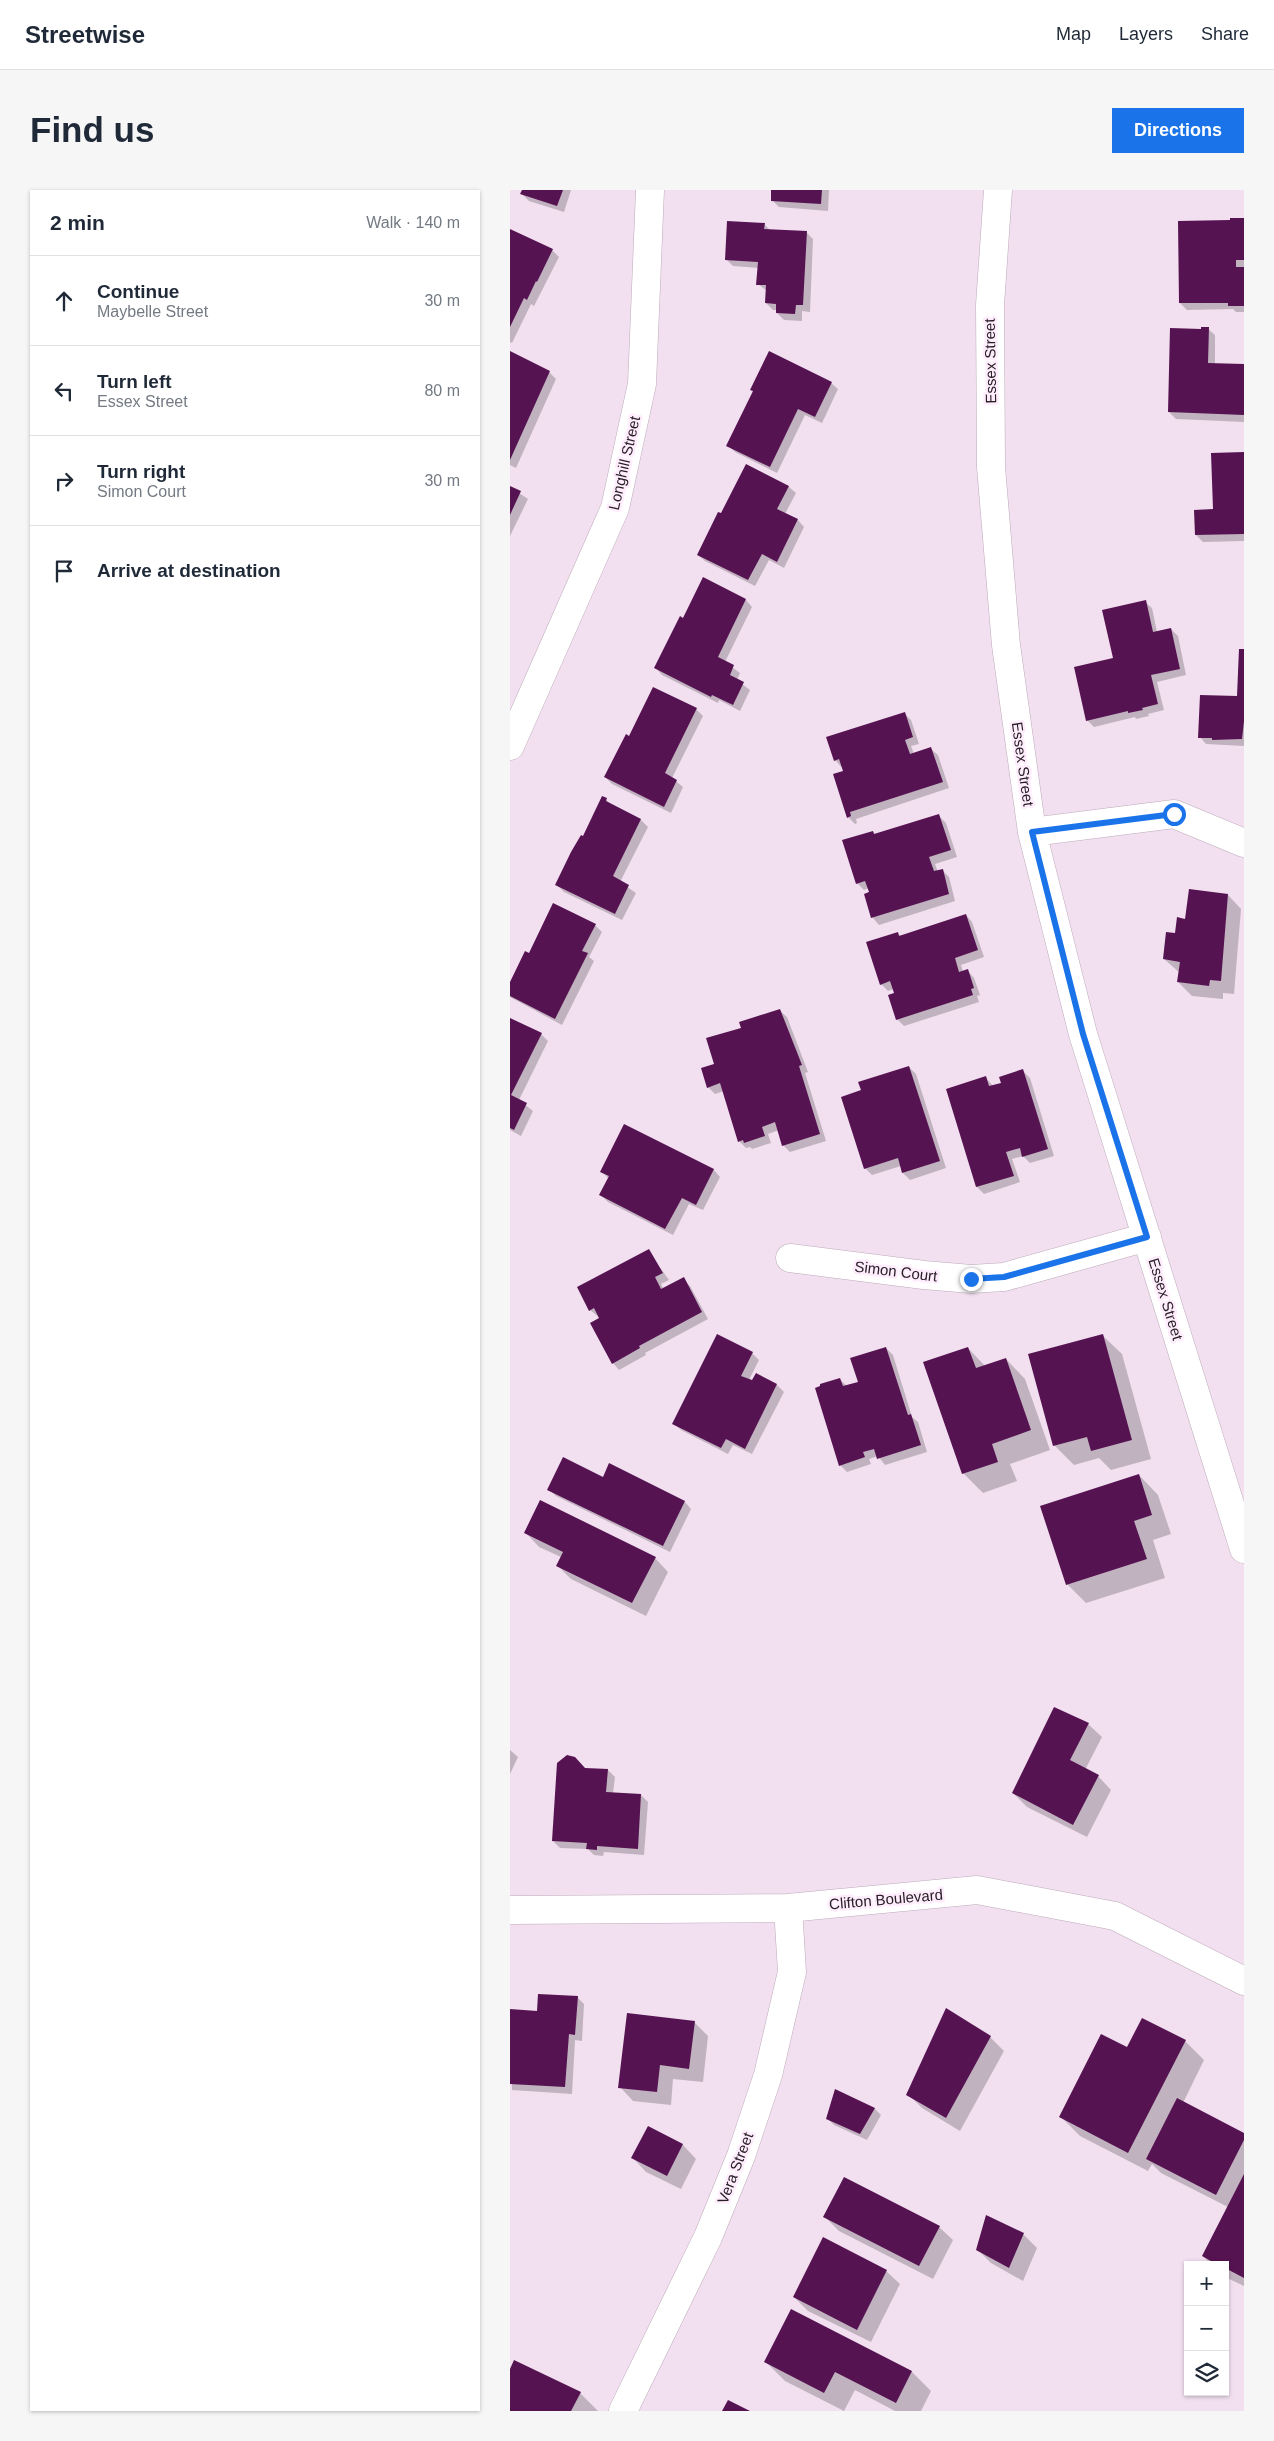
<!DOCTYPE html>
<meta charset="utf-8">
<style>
:root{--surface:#fff;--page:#f6f6f7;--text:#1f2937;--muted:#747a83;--line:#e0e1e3;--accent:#1a73e8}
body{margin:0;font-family:Helvetica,sans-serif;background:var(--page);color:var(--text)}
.controls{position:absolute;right:15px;bottom:15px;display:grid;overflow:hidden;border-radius:0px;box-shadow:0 1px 4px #0004}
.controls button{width:45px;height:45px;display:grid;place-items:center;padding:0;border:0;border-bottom:1px solid var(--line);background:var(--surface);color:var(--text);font:25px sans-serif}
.stop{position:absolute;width:15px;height:15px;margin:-11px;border:4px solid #1a73e8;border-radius:50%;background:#fff}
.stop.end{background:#1a73e8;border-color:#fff;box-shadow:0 1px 5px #0008}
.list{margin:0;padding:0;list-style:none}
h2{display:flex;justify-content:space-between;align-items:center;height:65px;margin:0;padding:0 20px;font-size:21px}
h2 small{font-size:16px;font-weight:400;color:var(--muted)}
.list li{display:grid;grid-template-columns:32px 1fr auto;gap:15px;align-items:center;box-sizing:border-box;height:90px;padding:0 20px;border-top:1px solid var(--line)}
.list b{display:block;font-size:19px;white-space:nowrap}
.list p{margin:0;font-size:16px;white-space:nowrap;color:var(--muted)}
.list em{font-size:16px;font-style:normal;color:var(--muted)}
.icon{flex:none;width:28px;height:28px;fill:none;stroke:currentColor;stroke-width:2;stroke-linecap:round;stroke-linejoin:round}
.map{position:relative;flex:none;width:734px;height:2221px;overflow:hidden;border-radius:0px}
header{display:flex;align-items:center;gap:30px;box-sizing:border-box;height:70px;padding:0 25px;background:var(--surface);border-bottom:1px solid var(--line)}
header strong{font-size:24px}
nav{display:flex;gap:28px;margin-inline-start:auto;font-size:18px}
.intro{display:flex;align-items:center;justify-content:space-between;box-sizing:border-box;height:120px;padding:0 30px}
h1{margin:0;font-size:35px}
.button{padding:12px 22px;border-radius:0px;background:var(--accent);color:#fff;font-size:18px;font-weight:700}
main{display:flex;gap:30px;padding:0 30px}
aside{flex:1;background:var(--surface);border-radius:0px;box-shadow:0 1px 4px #0004}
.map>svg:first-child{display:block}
</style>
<header>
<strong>Streetwise</strong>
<nav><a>Map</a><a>Layers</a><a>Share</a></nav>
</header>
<div class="intro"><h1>Find us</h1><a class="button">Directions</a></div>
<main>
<aside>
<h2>2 min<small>Walk · 140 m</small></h2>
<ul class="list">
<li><svg class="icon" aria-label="ahead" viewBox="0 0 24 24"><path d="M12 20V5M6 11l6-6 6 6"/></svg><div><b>Continue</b><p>Maybelle Street</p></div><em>30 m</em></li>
<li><svg class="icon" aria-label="left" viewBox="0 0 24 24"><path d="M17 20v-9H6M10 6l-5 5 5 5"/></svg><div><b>Turn left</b><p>Essex Street</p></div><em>80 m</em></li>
<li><svg class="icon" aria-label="right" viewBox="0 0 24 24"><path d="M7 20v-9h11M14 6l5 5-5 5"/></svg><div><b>Turn right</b><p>Simon Court</p></div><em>30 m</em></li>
<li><svg class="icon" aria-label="arrive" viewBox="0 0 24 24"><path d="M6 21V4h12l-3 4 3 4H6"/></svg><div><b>Arrive at destination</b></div></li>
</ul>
</aside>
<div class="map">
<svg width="734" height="2221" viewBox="0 0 734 2221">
<rect width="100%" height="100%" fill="#f2dfef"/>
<path fill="#0003" d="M13 0H61L54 22 19 11 12 4Z
M263 0H319L318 21 269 17 262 10Z
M734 29V122H726L723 119 677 120 670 113 721 31Z
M254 34 260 40 296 42 303 49 300 122 292 121V131L274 130 267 123V120H263L256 113 257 101 248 94 249 78 223 76 216 69Z
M0 40 42 60 49 67 24 116 21 114 2 153 0 152Z
M661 139H698L705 145V174L734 175V232L666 229 659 222Z
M0 163 39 182 46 189 6 278 0 275Z
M321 193 328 199 312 233 295 225 267 283 225 262 218 255 244 202 241 200Z
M734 263V351L693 352 686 345 704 320Z
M236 276 279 297 286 303 275 324 288 330 294 337 274 378 259 370 245 396 195 371 188 365 212 324Z
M0 297 18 309 0 346Z
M194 389 236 410 242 417 215 472 230 483 227 490 240 500 230 521 209 510 208 513 152 485 146 478Z
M635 412 642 418 647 442 661 439 668 446 676 485 647 492 654 520 638 524 639 526 626 529 625 527 584 537 577 530 604 469Z
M734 460V556L696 554 690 547 728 507Z
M186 519 193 526 162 588 173 597 161 623 102 594 95 587 120 547Z
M394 523 401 530 409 554 401 556 404 564 421 559 428 565 439 598 346 629 347 633 345 634 338 627 335 581 325 570Z
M93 607 104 617 131 630 138 637 110 692 126 703 112 730 54 702 47 695 74 648Z
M429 626 436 633 447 667 425 674 428 682 432 680 439 687 445 711 369 735 363 728 355 704 360 702 359 698 354 700 347 693 363 642 366 645Z
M718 705 731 719 724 804 713 803V809L682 806 668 792 670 783 654 769 676 730Z
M456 725 462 732 474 767 451 775 453 782 458 781 464 788 470 805 467 806 469 812 394 836 387 829 384 799 378 801 371 794 387 743 391 746Z
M85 735 92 742 79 767 84 771 52 835 0 807V795L19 764Z
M270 821 277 827 298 882 295 883 316 951 280 962 273 955 269 940 258 944 261 953 242 959 240 957 236 958 229 951 214 901 205 904 198 897 206 875 233 838Z
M0 829 31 844 38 851 9 910 23 921 11 946 0 940Z
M399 877 406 884 436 978 400 990 393 983 391 976 362 985 355 978 352 901Z
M513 881 520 888 544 966 520 973 513 966 502 969 510 992 474 1004 467 997 476 888 483 896 492 894Z
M114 936 204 980 210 987 193 1020 179 1014 163 1045 98 1012 91 1005 99 989 91 981Z
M138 1061 159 1090 151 1094 154 1100 173 1089 180 1096 198 1129 135 1163 136 1165 109 1180 103 1173 91 1129 80 1120Z
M592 1145 612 1164 641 1269 601 1280 589 1268 564 1275 544 1255Z
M376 1158 383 1165 402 1227 408 1232 417 1262 375 1275 368 1266 359 1269 361 1274 337 1282 330 1275 329 1189 337 1196 349 1192Z
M458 1158 475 1176 496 1169 515 1189 540 1260 500 1274 507 1291 473 1303 453 1283Z
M242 1163 249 1170 239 1190 242 1192 246 1184 267 1195 274 1202 242 1264 223 1255 218 1264 171 1240 164 1234Z
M629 1285 648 1305 661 1344 643 1350 655 1388 576 1413 557 1394Z
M93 1288 175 1312 181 1319 160 1362 46 1306 39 1299Z
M16 1343 145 1368 158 1382 136 1426 61 1389 47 1375 51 1367 29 1357Z
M578 1534 592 1547 575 1580 588 1586 601 1600 577 1647 517 1617 503 1603Z
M0 1560 8 1567 0 1584Z
M74 1579 98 1580 105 1587 103 1603 131 1605 138 1612 134 1665 94 1662 93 1666 84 1665 78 1659 50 1658 43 1651Z
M67 1807 74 1814 72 1851 65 1850 62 1904 2 1900 0 1821 28 1823Z
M184 1832 198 1846 193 1892 163 1889 161 1915 123 1911 110 1897Z
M480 1847 494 1861 450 1941 412 1918 398 1904Z
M675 1851 694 1870 673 1913 734 1944V2096L715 2087V2075H702L693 2066 718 2017 651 1983 642 1974 638 1981 570 1946 551 1927 617 1859Z
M325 1900 365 1919 371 1925 357 1950 324 1935 317 1928Z
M138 1937 173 1955 186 1969 171 1999 136 1982 123 1968Z
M315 2027 429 2037 443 2050 423 2089 329 2041Z
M513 2044 527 2058 513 2091 481 2073 467 2059Z
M376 2081 390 2094 361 2152 298 2121 284 2107Z
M282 2121 402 2182 421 2201 411 2221H385L345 2200 334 2221 275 2191 256 2172Z
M0 2182 70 2203 88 2221H0Z"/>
<path fill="#561352" d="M12 0H53L47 16 10 4Z
M261 0H312L311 14 261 11Z
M720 28H734V70H726V77H734V116H718V113H669L668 31 720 30Z
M217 31 255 33 254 39 297 41 293 115H286L285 124 266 123V114L255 113 256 95H246L248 72 215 70Z
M0 39 43 59 27 92 26 91 17 110 14 108 0 137Z
M691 137H699L698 173 734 174V225L658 222 660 138 691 139Z
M0 161 40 181 0 270Z
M259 161 322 192 305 227 288 219 260 277 216 256 243 201 240 200Z
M734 262V344L685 345 684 320 703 319 701 263Z
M236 274 279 296 267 319 288 329 267 372 252 364 238 390 187 365 208 322 211 323Z
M0 296 11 301 0 325Z
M193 387 236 409 208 467 224 475 220 485 234 492 223 515 202 505 201 507 144 478 170 426 173 428Z
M636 410 643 442 661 438 670 479 641 485 648 514 632 518 633 520 618 523V521L576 531 564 477 603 468 592 420Z
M729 459H734V531L732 549 702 550V548H688L690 505 727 506Z
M143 497 187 518 155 583 167 590 154 617 94 587 116 544 119 546Z
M395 522 403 547 395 550 400 564 421 557 433 592 340 622 341 626 337 628 323 584 333 581 329 569 324 571 316 547Z
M92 606 97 608 96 611 131 629 103 686 119 695 105 724 45 695 61 662 71 645 73 646Z
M429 624 441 660 419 667 424 681 433 679 439 704 361 728 354 704 359 702 355 691 346 694 332 650 363 641 364 644Z
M679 699 718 704 711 791 700 790 699 796 667 792 670 772 653 769 656 742 665 743 667 727 675 729Z
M43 713 86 734 72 761 78 763 45 829 0 806V792L15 761 19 763Z
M456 724 468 760 445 768 449 782 458 779 464 798 461 799 463 805 386 830 378 805 384 803 380 791 370 795 356 752 388 742 389 746Z
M270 819 292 875 289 876 310 944 272 956 265 932 252 937 255 946 234 953 233 950 228 952 210 893 197 898 191 878 204 874 196 848 231 838 229 832Z
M0 828 32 843 1 905 17 913 4 940 0 938Z
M399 876 430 971 392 983 388 968 354 979 331 907 351 900 348 892Z
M513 879 538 959 512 967 510 958 496 962 504 986 466 997 436 899 476 886 479 896 491 893 489 887Z
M114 934 204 979 186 1015 172 1008 155 1039 89 1005 99 986 90 982Z
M139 1059 153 1083 145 1087 151 1099 174 1087 192 1122 129 1156 130 1158 102 1174 80 1133 89 1128 84 1118 79 1121 67 1097Z
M207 1144 243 1162 231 1186 242 1190 246 1183 267 1194 235 1259 216 1249 211 1258 162 1234Z
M593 1144 622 1250 581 1261 577 1247 543 1256 518 1164Z
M376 1157 398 1225 401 1224 411 1255 367 1269 364 1259 353 1262 355 1267 329 1276 305 1198 310 1196V1194L330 1188 333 1196 348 1192 340 1168Z
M458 1157 466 1178 496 1168 521 1240 482 1254 488 1272 452 1284 413 1172Z
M53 1267 93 1287 99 1273 175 1311 153 1356 37 1300Z
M629 1284 642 1325 624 1331 637 1369 556 1395 530 1316Z
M30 1310 146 1367 122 1413 46 1376 53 1362 14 1343Z
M544 1517 579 1533 560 1570 589 1585 563 1635 502 1603Z
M57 1565 65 1567 75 1578 98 1579 96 1602 131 1604 128 1659 87 1656V1660L76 1659 77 1653 42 1651 47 1573Z
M28 1804 68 1806 65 1845 59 1844 55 1897 0 1894V1819L27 1821Z
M436 1818 481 1846 436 1928 396 1905Z
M117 1823 185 1831 179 1879 150 1875 147 1902 108 1898Z
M632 1828 676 1850 618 1963 549 1927 591 1844 617 1857Z
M325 1899 365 1918 350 1944 316 1929Z
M667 1908 734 1943V1950L706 2005 636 1969Z
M138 1936 173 1954 157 1986 121 1968Z
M734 1984V2088L715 2078V2075H708L692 2066Z
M334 1987 430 2036 409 2076 313 2027Z
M476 2025 514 2043 499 2078 466 2060Z
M313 2047 377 2080 347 2140 283 2107Z
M281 2119 402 2181 386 2213 325 2182 314 2203 254 2172Z
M4 2170 71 2202 61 2221H0V2179Z
M218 2210 240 2221H212Z"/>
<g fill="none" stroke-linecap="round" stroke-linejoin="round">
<defs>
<path id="minor" d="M488 0 480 115 481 277 496 455 522 642 573 844 734 1359
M0 556 105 318 132 194 140 0
M522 642 664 624 734 653
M280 1068 414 1085 461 1089 494 1087 637 1047
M0 1720 278 1718 467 1700 605 1726 734 1791
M113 2221 198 2047 231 1966 258 1885 282 1782 278 1718"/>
</defs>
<use href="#minor" stroke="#bdabba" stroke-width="29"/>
<use href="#minor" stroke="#fff" stroke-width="28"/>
</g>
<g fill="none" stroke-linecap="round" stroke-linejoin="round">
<path stroke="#1a73e8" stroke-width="6" d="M461 1089 494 1087 637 1047 573 844 522 642 664 624"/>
</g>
<g text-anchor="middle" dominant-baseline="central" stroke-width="5" stroke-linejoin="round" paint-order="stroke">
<g font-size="15" fill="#272126" stroke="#ffecfc">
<text transform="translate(480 171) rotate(-91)">Essex Street</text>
<text transform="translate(114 273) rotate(-77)">Longhill Street</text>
<text transform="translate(513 574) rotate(82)">Essex Street</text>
<text transform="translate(386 1081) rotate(7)">Simon Court</text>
<text transform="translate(656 1109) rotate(73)">Essex Street</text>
<text transform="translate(376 1709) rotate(-5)">Clifton Boulevard</text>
<text transform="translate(225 1978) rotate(-69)">Vera Street</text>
</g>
</g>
</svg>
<div class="controls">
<button>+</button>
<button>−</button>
<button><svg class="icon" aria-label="layers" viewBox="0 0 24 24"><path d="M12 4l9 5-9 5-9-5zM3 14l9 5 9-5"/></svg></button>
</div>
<div class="stop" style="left:664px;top:624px"></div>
<div class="stop end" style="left:461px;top:1089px"></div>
</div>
</main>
